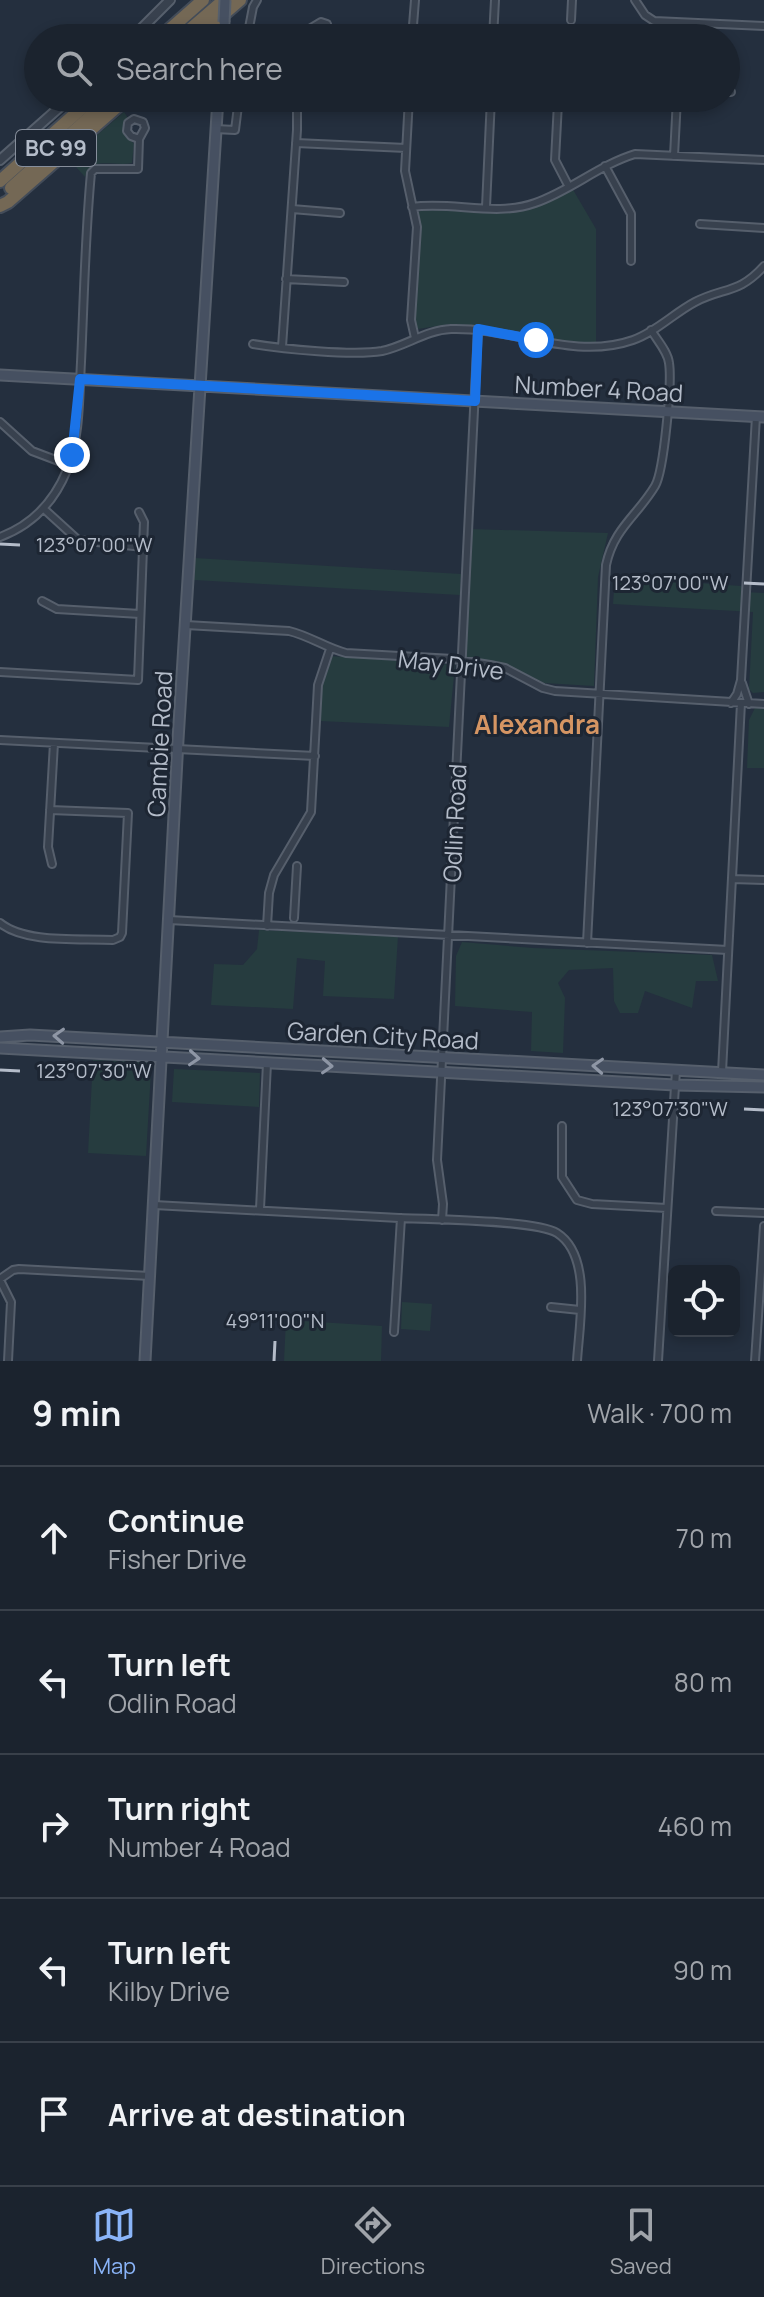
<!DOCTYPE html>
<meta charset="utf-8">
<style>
:root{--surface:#1b232e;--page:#242b36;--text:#f1f3f6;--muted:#a0a4aa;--line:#39404a;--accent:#8ab4f8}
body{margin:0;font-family:Manrope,sans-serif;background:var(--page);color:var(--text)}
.controls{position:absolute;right:24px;bottom:24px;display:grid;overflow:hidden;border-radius:12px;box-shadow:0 4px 12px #0003}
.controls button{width:72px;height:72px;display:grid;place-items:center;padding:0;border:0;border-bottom:2px solid var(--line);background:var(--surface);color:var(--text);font:40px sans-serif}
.stop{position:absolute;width:24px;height:24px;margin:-18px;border:6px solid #1a73e8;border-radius:50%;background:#fff}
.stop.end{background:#1a73e8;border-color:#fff;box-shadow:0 2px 8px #0008}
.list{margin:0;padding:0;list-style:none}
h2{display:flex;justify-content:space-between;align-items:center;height:104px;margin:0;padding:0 32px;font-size:34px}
h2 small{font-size:26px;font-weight:400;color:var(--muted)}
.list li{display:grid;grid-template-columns:52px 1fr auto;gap:24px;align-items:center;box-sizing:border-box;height:144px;padding:0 32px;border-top:2px solid var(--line)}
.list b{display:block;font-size:30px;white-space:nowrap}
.list p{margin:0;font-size:26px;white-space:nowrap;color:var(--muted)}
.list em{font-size:26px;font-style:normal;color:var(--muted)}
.icon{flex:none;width:44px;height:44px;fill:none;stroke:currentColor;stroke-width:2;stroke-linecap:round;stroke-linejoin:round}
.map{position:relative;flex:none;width:764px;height:1361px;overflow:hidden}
.search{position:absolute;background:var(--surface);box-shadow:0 4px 12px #0003;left:24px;right:24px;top:24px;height:88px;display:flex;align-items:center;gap:20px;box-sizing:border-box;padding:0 28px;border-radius:44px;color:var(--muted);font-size:30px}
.sheet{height:824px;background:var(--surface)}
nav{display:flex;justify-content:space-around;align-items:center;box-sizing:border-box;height:112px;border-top:2px solid var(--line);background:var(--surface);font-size:22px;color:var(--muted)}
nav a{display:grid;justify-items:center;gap:4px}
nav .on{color:var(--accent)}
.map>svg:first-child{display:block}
</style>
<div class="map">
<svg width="764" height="1361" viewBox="0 0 764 1361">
<rect width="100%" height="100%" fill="#242f3e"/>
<path fill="#263c3f" d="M124 112 128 118 123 130 134 144 132 163C114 167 91 155 85 177L69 159Z
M572 188 596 229V344L570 343 491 327 450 324 418 329 413 321 417 213 427 208 512 211Z
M470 529 608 533 598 577 594 686 544 683 508 665 465 662Z
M195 558 461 574 460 595 194 580Z
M615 577 741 586 744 592 764 593V692L753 693 749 689 753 612 613 604Z
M330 656 455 665 449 727 320 721 322 681Z
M764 707V768H747L749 720 755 708Z
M259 930 398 936 394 999 323 996 325 961 297 958 293 1009 211 1005 214 964 243 965 257 949Z
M462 942 533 948 712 955 718 981H696L692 1008 645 991 638 1013H620L614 1001 613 968 569 970 558 983 565 998 563 1053 531 1051 532 1012 455 1006 456 956Z
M93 1060 146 1062 151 1071 146 1156 88 1153Z
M174 1069 260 1073 259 1107 172 1102Z
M402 1302 432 1304 430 1331 401 1329Z
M286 1320 382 1326 381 1361H284Z"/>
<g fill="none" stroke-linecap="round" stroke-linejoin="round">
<defs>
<path id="minor" d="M635 0 645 15 654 21 764 26
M571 20 572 0
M247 38 253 7 257 0
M307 38 311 28 321 22 327 24 329 33 324 38
M412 38 415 0
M493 38 495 0
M726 92H731
M409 98 405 171 417 227 411 320 415 338
M562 98 558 103 555 160 569 187
M215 129 235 130 239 98
M296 143 406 148
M674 156 677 98
M605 166 631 214V261
M412 207C452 201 496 217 535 203 570 191 599 165 635 154L764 160
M486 207 491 98
M292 209 340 213
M700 224 764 228
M286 279 344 282
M253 344C283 349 353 356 382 351 406 346 426 330 451 329 512 327 573 361 633 340 656 332 674 313 695 302 724 287 739 294 764 266
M282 347 297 130V98
M0 422 32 451 69 465
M44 509 78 540 143 547
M0 537C32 525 54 502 67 470 80 438 79 397 81 362 84 299 85 236 91 173L95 169H138L139 139 145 128 143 122 134 119 128 123 127 131 131 136 139 139
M42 601 57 609 140 614
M186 625 289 631C310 636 326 648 346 653L453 659 490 665 505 668 543 688 555 691 764 704
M0 672 138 680 144 522 139 512
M742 683 749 704
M731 703 737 694 741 680 756 416
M0 740 315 756
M52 864 48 847 54 743
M732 879 764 880
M294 918 297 866
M169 920 728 950
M0 923C26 944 81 938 113 940L120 937 122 933 128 813 50 810
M267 926 269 893 274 875 311 812 318 685 330 649
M587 943 606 565C614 528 637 516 655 486 664 471 672 382 669 363 668 352 657 340 651 330
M722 1072 741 703
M562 1126V1177L577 1200 592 1204 667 1208
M154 1205C235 1210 317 1214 399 1218 429 1219 536 1220 557 1233 593 1256 579 1325 577 1361
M260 1209 267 1063
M716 1211 764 1213
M442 1220 443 1204 437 1160 478 329
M0 1279 13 1270 19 1269 150 1276
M0 1280 11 1302 8 1361
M551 1307 580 1310
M394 1332 401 1218
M658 1361 676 1070
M755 1361 764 1226"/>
<path id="tertiary" d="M132 38 170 0
M0 160 70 98"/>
<path id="secondary" d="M223 38 224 22
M0 375 764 417
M0 1037 30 1035 764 1075
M0 1048 675 1085 764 1087
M145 1361 178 740 218 98"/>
<path id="motorway" d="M160 38 203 0
M180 38 224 0
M196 38 240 0
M0 181 93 98
M11 188 111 98
M0 206 8 202 127 98"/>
</defs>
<use href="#minor" stroke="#565f6c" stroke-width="10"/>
<use href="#tertiary" stroke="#565f6c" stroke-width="12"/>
<use href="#secondary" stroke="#565f6c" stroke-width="13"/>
<use href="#motorway" stroke="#434c59" stroke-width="16"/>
<use href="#minor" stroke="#38414e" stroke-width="6"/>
<use href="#tertiary" stroke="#38414e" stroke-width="8"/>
<use href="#secondary" stroke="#465061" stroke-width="9"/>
<use href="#motorway" stroke="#746855" stroke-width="12"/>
<defs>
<path id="secondary-bridge" d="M224 22 225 0"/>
</defs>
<use href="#secondary-bridge" stroke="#565f6c" stroke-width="13" stroke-linecap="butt"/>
<use href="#secondary-bridge" stroke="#465061" stroke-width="9"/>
</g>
<defs><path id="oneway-chevron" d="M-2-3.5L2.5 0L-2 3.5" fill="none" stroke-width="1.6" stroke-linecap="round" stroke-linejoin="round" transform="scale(2)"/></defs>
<g stroke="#8e96a5">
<use href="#oneway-chevron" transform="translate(59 1036) rotate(-177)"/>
<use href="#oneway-chevron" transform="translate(194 1058) rotate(4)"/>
<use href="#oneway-chevron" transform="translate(327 1066) rotate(3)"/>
<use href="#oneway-chevron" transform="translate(598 1066) rotate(-177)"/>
</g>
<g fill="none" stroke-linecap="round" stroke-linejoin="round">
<path stroke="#1a73e8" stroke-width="10" d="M72 455 80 379 475 401 478 329 536 340"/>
</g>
<path fill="none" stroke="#b4bcc9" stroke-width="3" d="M0 544 20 545M744 583 764 584M0 1070 20 1071M744 1109 764 1110M274 1361 275 1341"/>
<g text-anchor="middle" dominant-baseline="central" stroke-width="6" stroke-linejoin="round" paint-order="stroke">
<rect fill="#1d2633" stroke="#878f9c" stroke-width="2" x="16" y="130" width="80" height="36" rx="6"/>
<g font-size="22" font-weight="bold" fill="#b4bcc9">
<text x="56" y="148">BC 99</text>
</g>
<g font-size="24" fill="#b4bcc9" stroke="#1d2633">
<text transform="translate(599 388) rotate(3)">Number 4 Road</text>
<text transform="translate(451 664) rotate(7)">May Drive</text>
<text transform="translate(159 744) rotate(-87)">Cambie Road</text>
<text transform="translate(454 823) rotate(-87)">Odlin Road</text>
<text transform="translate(383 1035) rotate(3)">Garden City Road</text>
</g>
<g font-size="26" font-weight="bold" fill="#d59563" stroke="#1d2633">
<text x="537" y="724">Alexandra</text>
</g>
</g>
<g font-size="20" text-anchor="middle" fill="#b4bcc9" stroke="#1d2633" stroke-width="6" stroke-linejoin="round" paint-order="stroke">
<text x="94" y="552">123°07'00"W</text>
<text x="670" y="590">123°07'00"W</text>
<text x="94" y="1078">123°07'30"W</text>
<text x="670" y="1116">123°07'30"W</text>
<text x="275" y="1328">49°11'00"N</text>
</g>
</svg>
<div class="controls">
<button><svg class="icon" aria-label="locate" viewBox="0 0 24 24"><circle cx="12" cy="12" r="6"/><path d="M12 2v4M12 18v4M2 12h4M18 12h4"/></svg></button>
</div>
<div class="stop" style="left:536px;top:340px"></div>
<div class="stop end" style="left:72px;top:455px"></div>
<div class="search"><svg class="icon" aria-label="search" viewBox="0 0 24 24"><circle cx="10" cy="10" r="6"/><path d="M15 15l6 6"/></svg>Search here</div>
</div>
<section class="sheet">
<h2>9 min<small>Walk · 700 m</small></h2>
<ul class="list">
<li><svg class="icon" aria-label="ahead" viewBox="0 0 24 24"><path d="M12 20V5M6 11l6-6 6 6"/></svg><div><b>Continue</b><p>Fisher Drive</p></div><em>70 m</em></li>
<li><svg class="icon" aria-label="left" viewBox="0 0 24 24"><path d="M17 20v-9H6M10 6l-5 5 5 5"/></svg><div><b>Turn left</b><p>Odlin Road</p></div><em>80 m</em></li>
<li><svg class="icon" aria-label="right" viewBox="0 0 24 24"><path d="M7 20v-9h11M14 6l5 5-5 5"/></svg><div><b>Turn right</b><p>Number 4 Road</p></div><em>460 m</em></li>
<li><svg class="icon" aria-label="left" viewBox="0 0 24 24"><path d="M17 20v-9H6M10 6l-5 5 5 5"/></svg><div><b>Turn left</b><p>Kilby Drive</p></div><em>90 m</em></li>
<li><svg class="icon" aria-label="arrive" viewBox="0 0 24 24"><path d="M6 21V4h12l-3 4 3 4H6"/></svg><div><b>Arrive at destination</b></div></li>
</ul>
</section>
<nav>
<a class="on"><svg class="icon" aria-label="map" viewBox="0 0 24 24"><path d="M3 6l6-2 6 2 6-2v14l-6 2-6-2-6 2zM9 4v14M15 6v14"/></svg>Map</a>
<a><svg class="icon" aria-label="directions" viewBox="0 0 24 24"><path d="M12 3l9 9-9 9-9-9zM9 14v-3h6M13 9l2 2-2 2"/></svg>Directions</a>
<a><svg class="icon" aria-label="saved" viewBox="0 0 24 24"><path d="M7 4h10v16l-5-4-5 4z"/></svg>Saved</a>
</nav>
